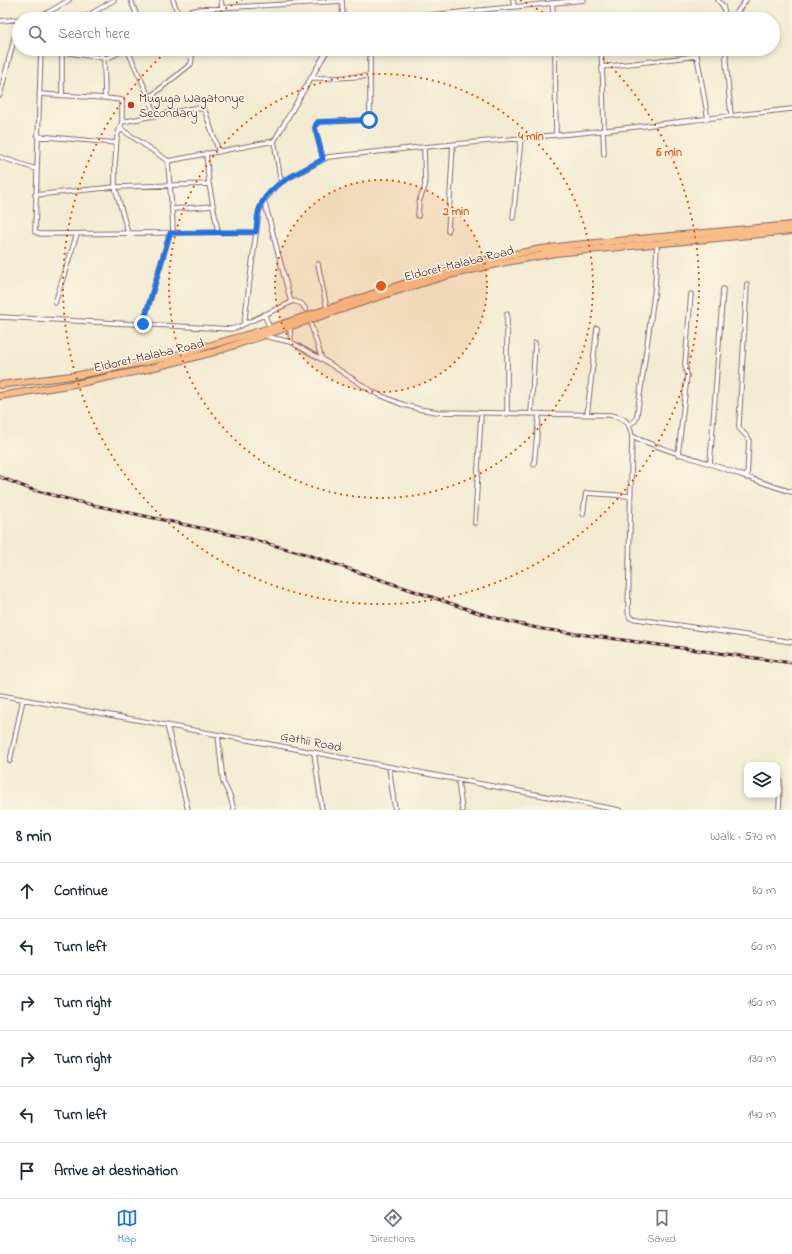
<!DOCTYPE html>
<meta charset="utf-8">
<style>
:root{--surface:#fff;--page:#f2f2f3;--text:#1f2937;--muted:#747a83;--line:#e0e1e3;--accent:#1a73e8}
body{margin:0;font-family:"Indie Flower",sans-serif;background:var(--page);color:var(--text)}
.controls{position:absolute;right:12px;bottom:12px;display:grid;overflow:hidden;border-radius:8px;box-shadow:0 2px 6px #0003}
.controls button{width:36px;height:36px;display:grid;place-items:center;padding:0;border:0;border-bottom:1px solid var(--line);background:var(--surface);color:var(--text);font:20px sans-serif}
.stop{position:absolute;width:12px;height:12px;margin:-9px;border:3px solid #1a73e8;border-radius:50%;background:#fff}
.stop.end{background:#1a73e8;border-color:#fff;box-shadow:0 1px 4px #0008}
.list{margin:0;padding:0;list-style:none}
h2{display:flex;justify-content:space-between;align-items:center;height:52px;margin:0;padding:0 16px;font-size:17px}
h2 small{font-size:13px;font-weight:400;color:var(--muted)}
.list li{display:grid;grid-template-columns:26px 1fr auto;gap:12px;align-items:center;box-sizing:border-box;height:56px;padding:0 16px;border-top:1px solid var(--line)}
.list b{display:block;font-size:15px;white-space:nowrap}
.list em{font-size:13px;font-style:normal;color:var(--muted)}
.icon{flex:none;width:22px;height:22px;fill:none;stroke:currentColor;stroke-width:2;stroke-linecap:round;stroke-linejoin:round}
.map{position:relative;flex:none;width:792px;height:810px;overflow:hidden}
.search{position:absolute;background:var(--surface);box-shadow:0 2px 6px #0003;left:12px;right:12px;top:12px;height:44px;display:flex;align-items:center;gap:10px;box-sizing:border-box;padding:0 14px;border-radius:22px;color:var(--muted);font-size:15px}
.sheet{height:388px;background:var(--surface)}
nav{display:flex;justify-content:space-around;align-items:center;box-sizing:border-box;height:56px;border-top:1px solid var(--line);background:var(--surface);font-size:11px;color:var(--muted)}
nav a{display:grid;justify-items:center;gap:2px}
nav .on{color:var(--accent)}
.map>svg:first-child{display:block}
</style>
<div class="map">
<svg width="792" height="810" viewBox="0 0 792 810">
<rect width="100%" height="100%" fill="#fcf5e5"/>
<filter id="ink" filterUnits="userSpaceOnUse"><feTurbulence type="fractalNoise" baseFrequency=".025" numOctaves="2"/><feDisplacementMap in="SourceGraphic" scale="8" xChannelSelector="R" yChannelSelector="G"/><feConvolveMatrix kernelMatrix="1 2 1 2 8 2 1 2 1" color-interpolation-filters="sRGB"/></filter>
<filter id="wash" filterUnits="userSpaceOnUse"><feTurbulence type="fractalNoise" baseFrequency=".012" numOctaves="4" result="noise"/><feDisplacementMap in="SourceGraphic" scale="16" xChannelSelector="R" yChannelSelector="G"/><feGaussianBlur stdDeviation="0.9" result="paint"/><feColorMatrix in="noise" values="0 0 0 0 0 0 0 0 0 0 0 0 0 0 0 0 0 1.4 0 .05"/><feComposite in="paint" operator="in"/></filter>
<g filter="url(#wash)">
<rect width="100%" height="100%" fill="#f3ebd1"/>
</g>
<g filter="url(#ink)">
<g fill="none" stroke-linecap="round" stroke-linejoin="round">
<defs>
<path id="street" d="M131 0 138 19
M173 0 178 14
M221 0 222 8
M342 0 343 19
M513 0 514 7
M718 0 723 6 726 19
M552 3 554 19
M190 11 191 19
M37 19 69 0
M82 19 114 0
M168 19 178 14 201 9 342 1
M390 19 584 0
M732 19 746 0
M0 21 21 19
M41 49 35 232 40 234 256 232
M62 49V95
M97 49 104 58 105 98
M127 49 150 99
M555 49 556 135C635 128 713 117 792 109
M601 49 603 84 604 131
M696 49 697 56
M726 49V62L731 115
M62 52 104 58 110 57 127 49
M602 67 697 56 708 119
M312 78H334L370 76
M39 94 105 98 122 100V122L117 137 115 164V187L128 233
M0 95 19 19
M154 116 150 100V97L191 64 193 49
M122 122 194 108 202 109 205 111 219 152
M121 129 168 161 274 141
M603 131 604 154
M37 136 116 143
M206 153 209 184 218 232
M0 157 36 169
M323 159 315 128 316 125 318 122 368 120 370 118V49
M168 161C169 186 173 208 173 233
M281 182 274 141 328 49
M35 195 115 187 209 184
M264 200 291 302
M173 209 213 206
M418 216 419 202 425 186 424 147
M513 218 521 138
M448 231 453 144
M318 264 327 309
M747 284 739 424V428L749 439 747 478
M55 303 77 234
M264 314 270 328
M507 314V414
M0 317 232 329 238 327 294 301 302 304 306 310
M143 324 170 233
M244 324 259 211 264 200 281 182 328 157 413 148 556 135
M311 325 322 359 373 392 401 404 419 409 437 412 610 415C626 418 629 421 632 436L628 612 630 618 792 642
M290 328 291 342
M264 336 291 342 321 359
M531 414 535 343
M587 415 597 328
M630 424 635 421 637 415 655 288 657 243
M632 436C657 448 684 455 710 464 738 473 764 484 792 492
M678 455 687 376 685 364 691 294
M710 464 723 289
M534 465 539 414
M583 514 586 493 630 496
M475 523 481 413
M0 695 280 746 619 810
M167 725 188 810
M218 735 223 782 230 796 234 810
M314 752 322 810
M10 761 23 699
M389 767 395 810
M458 780 462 810
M779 810 780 781"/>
<path id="highway" d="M0 385 79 375 170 357 270 328 442 271 494 258 541 249 574 245 792 225
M0 396 80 383 143 370 214 352 390 293 449 275 501 263 555 253 792 231"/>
</defs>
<use href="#street" stroke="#856665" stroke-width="5.5"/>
<use href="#highway" stroke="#856665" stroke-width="8"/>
<use href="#street" stroke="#fff" stroke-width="3.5"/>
<use href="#highway" stroke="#f8bd89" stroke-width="6"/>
<defs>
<path id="rail" d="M0 477 30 489 75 501 247 538 302 553 479 613 510 622 542 629 579 634 792 663"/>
</defs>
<use href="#rail" stroke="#4a1f2b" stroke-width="3"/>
<use href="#rail" stroke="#fcf5e5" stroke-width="1.5" stroke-dasharray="4.5" stroke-linecap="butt"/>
</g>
</g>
<g fill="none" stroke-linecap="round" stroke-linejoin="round" filter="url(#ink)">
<path stroke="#1a73e8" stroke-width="5" d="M143 324 170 233 256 232C257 225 257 217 259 210 267 183 301 173 323 159L315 128 316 125 318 122 369 120"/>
</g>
<circle cx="381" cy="286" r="106" fill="#e8590c" fill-opacity=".12"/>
<g fill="none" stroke="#e8590c" stroke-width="2" stroke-dasharray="2 4">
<circle cx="381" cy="286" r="106"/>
<circle cx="381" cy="286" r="212"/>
<path d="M210 18A318 318 0 0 1 242 0M520 0A318 318 0 0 1 552 18M594 50A318 318 0 1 1 168 50"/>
</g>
<circle fill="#c8321e" stroke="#fcf5e5" stroke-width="1.5" cx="131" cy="105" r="4"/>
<g text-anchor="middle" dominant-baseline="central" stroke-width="3" stroke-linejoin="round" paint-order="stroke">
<g font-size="13" fill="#4a1f2b" stroke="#fcf5e5" text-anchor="start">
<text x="139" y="98">Muguga Wagatonye<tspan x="139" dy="15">Secondary</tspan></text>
</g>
<g font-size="13" fill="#4a1f2b" stroke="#fcf5e5">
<text transform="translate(459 264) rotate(-14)">Eldoret-Malaba Road</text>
<text transform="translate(149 356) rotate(-13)">Eldoret-Malaba Road</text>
<text transform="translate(311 742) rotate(11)">Gathii Road</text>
</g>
</g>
<circle cx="381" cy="286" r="6" fill="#e8590c" stroke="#fcf5e5" stroke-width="2"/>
<g font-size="12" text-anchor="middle" font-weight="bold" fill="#e8590c" stroke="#fcf5e5" stroke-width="3" stroke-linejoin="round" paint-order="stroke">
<text x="531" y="140">4 min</text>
<text x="669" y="156">6 min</text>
<text x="456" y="215">2 min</text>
</g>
</svg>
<div class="controls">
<button><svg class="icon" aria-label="layers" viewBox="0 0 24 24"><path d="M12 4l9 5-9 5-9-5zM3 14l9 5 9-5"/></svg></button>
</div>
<div class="stop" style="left:369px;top:120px"></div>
<div class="stop end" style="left:143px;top:324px"></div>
<div class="search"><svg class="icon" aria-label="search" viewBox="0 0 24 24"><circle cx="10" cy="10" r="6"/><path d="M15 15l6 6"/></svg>Search here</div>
</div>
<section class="sheet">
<h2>8 min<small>Walk · 570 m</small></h2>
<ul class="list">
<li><svg class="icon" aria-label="ahead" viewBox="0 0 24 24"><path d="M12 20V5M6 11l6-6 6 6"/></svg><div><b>Continue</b></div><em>80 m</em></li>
<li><svg class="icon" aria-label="left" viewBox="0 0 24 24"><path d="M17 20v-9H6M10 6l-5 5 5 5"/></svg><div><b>Turn left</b></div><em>60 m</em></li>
<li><svg class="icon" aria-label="right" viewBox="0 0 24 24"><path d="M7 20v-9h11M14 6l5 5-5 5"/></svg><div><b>Turn right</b></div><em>160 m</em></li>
<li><svg class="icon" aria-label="right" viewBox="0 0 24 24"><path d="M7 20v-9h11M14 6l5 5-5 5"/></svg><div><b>Turn right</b></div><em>130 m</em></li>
<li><svg class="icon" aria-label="left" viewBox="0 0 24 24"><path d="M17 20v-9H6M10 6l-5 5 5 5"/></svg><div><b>Turn left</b></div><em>140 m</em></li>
<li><svg class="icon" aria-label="arrive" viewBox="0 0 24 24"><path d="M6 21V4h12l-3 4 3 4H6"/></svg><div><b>Arrive at destination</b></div></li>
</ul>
</section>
<nav>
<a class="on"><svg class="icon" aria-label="map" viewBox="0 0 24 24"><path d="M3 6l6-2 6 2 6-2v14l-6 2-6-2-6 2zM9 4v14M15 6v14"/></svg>Map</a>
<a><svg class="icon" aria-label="directions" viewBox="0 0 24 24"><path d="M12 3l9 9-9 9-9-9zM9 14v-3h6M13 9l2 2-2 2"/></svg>Directions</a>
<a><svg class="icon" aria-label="saved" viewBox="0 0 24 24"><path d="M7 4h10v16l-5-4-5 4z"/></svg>Saved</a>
</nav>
